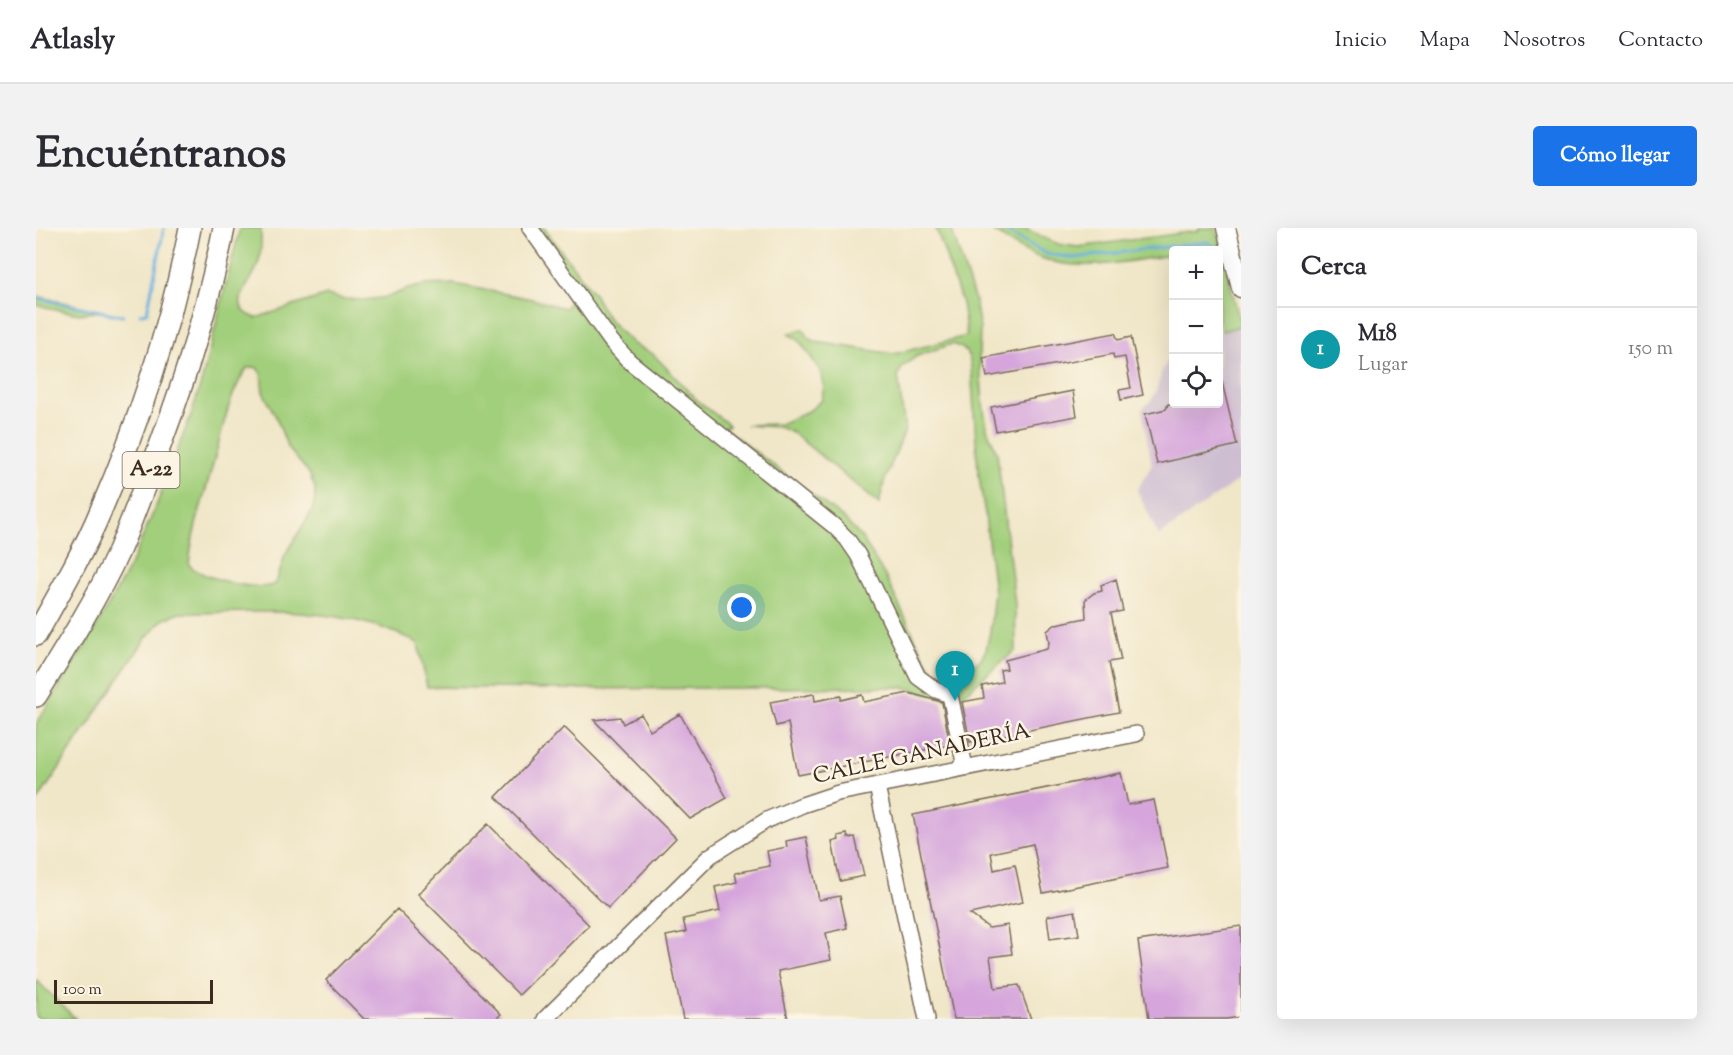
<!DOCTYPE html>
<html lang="es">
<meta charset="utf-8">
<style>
:root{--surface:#fff;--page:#f2f2f3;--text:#2b2b33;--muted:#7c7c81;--line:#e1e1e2;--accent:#1a73e8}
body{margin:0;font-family:"Sorts Mill Goudy",serif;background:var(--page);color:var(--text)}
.controls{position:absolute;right:18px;top:18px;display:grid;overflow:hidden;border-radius:6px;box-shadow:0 6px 24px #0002}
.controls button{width:54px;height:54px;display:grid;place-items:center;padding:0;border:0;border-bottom:2px solid var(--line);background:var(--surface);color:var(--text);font:30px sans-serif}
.scale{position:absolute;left:18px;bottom:15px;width:159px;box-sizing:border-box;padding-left:6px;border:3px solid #3b2a1e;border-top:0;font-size:16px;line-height:21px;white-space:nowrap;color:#3b2a1e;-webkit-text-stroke:4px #fcf5e5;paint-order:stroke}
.you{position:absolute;left:706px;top:380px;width:21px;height:21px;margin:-15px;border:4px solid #fff;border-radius:50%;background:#1a73e8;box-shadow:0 0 0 9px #1a73e833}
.badge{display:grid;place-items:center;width:39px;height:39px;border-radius:50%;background:var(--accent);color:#fff;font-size:20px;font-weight:700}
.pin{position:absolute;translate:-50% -50px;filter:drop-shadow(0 2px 3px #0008)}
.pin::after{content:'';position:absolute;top:32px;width:21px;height:18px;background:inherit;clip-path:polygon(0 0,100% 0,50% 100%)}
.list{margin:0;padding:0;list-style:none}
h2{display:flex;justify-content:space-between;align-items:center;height:78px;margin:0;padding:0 24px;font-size:26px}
h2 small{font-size:20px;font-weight:400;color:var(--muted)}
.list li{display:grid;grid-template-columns:39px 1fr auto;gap:18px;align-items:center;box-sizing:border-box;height:84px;padding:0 24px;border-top:2px solid var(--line)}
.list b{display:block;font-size:22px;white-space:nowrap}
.list p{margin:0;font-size:20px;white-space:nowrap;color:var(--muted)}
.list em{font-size:20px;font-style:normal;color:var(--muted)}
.icon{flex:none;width:33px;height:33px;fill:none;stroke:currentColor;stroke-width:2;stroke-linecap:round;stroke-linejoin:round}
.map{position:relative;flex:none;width:1205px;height:791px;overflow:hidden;border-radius:6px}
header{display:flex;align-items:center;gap:36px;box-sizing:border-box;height:84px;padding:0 30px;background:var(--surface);border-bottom:2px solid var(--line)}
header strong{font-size:28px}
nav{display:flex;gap:33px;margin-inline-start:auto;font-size:21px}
.intro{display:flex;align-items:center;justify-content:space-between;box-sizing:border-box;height:144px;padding:0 36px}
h1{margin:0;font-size:42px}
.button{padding:15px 27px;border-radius:6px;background:var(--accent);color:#fff;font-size:21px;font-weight:700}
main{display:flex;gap:36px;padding:0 36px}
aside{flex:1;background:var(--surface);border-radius:6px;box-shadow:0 6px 24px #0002}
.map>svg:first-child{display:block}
</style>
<header>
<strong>Atlasly</strong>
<nav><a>Inicio</a><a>Mapa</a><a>Nosotros</a><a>Contacto</a></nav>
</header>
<div class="intro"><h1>Encuéntranos</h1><a class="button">Cómo llegar</a></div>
<main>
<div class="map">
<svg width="1205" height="791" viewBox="0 0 1205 791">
<rect width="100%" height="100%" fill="#fcf5e5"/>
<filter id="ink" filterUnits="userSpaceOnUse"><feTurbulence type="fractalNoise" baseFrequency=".0167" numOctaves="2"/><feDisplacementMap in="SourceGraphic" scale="12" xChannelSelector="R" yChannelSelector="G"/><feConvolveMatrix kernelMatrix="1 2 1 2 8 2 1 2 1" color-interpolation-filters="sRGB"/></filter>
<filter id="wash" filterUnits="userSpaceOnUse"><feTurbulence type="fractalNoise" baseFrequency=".008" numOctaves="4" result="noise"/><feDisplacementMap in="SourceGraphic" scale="24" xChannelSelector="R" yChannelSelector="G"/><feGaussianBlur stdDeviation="1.35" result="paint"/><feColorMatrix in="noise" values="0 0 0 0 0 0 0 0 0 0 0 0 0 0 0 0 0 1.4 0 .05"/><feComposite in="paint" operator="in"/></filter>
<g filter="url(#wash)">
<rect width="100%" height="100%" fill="#f0e6c8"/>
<path fill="#cebed2" d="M1205 98V250L1123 308 1101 262 1116 237 1106 181 1114 174 1120 164 1126 143 1137 124 1138 176H1182L1183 104Z"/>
<path fill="#a2cf7c" stroke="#6e7c4d" stroke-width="1.5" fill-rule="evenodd" d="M204 0H225C225 13 226 27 221 39 215 56 188 79 220 90L291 67 307 71 328 72 352 69 369 62 388 57 418 56 496 71 528 80 532 77 533 69 531 58 489 0H508L558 66 569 86 582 102 599 117 617 126 663 174 693 197 688 200 807 290 826 310 849 348 888 428 899 445 905 452 912 454 922 450 944 432 950 422 954 404 958 364 949 286 942 243 935 138C933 125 929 119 916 116L881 128 866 139 862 148 869 202 848 254 843 276 757 205 743 199 710 197 744 196 774 182 786 172 788 157 784 142 762 111 752 106 767 101 773 110 780 114 858 126 931 108 926 75 900 0H915L939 73 944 101 943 127 947 176 951 201 961 225 979 377 980 422 919 473 867 459 519 461 391 459 382 415C306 375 224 385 141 385L125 393 110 410 0 575V496L58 403 94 338 121 276 156 184 166 152ZM220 139 225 145 227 164 240 189 252 220 273 245 279 260V271L276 283 249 327 240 355C227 366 164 350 153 337 156 301 169 267 178 232 187 201 192 168 211 140Z
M952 0H988L1022 16 1042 19 1162 3 1164 0H1180L1205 98 1186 103 1183 93 1182 22H1138L1137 27C1094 32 1043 47 1000 28 983 21 968 10 952 0Z
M0 68 66 83 43 86 0 77Z
M0 752 40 791H0Z"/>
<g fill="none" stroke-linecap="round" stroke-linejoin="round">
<path stroke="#63afdc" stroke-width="3" d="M965 0 1011 26 1038 30 1171 14 1183 21
M0 70 87 88
M104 86 111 85 128 0"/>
</g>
<g id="blocks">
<path fill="#d5a5dc" d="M1079 105 1082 112 1095 109 1107 167 1085 172 1083 162 1095 160 1089 129 1078 131 1077 126 951 149 947 130Z
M1182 154H1186L1201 217 1121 236 1109 186 1130 181 1132 176H1182Z
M1037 163 1041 188 960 203 955 179Z
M1080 351 1087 383 1075 385 1085 432 1073 434 1083 484 934 514 926 474 948 470 946 458 966 454 964 442 971 441 969 432 1011 421 1013 415 1011 403 1020 396 1050 390 1049 372 1058 365 1066 363 1065 357Z
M873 465 906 474 914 517 762 547 752 495 740 498 734 474 778 466 779 473 805 468V472L826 467 828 474Z
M605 486 614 503 644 486 691 570 654 591 558 492 584 489 587 496Z
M528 499 640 610 572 680 460 569Z
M1085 545 1092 577 1118 572 1132 640 1007 665 997 616 955 625 958 642 979 637 987 674 934 686 953 700 972 697 976 726 954 729 959 760 983 757 995 791H918L877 587Z
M452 596 553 697 483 767 382 666Z
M811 606 812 610 819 609 828 648 804 653 796 614 803 612 802 608Z
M770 609 783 672 804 668 811 700 790 705 795 732 742 743 752 791H647L630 708 650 704 647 691 684 683 679 659 701 654 699 645 734 638 731 623 751 619 750 613Z
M361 681 465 786 460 791H328L290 752Z
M1039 683 1043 707 1014 711 1011 688Z
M1205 698V789L1190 791H1113L1102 713Z"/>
</g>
</g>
<g filter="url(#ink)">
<use href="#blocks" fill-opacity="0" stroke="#7a6c5a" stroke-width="1.5"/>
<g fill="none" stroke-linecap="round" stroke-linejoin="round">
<defs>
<path id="minor" d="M494 0 575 113 593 133 798 298 811 311 822 327 882 449 900 462 914 467 929 539
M841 558 891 791
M509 791 674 628 731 592 766 577 802 565 1100 506"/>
<path id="major" d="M1190 0 1205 60"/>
<path id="highway" d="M0 407C23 366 47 325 65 282 104 192 135 96 154 0
M0 468C29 421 59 374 82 325 93 300 102 274 112 249 145 165 170 88 188 0"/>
</defs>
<use href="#minor" stroke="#7a6c5a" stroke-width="18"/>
<use href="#major" stroke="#7a6c5a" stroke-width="21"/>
<use href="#highway" stroke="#7a6c5a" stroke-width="24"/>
<use href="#minor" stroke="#fff" stroke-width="15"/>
<use href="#major" stroke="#fff" stroke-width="18"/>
<use href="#highway" stroke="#fff" stroke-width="21"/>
</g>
</g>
<g text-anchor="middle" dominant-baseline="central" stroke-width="5" stroke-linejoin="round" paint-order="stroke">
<rect fill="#fcf5e5" stroke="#75675a" stroke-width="1.5" x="86.5" y="224" width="57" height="36" rx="4.5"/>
<g font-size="21" font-weight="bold" fill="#3b2a1e">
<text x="115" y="242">A-22</text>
</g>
<g font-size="22" fill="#3b2a1e" stroke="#fcf5e5">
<text transform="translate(886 527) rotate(-12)">CALLE GANADERÍA</text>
</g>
</g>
</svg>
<div class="controls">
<button>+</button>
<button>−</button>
<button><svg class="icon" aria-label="locate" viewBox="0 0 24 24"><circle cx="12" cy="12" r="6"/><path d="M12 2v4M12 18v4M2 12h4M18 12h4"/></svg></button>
</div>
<div class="scale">100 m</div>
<div class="you"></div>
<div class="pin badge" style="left:919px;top:473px;background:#0f9aa8">1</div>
</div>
<aside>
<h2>Cerca<small></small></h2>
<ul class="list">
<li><span class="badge" style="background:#0f9aa8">1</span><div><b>M18</b><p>Lugar</p></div><em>150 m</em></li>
</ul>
</aside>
</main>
